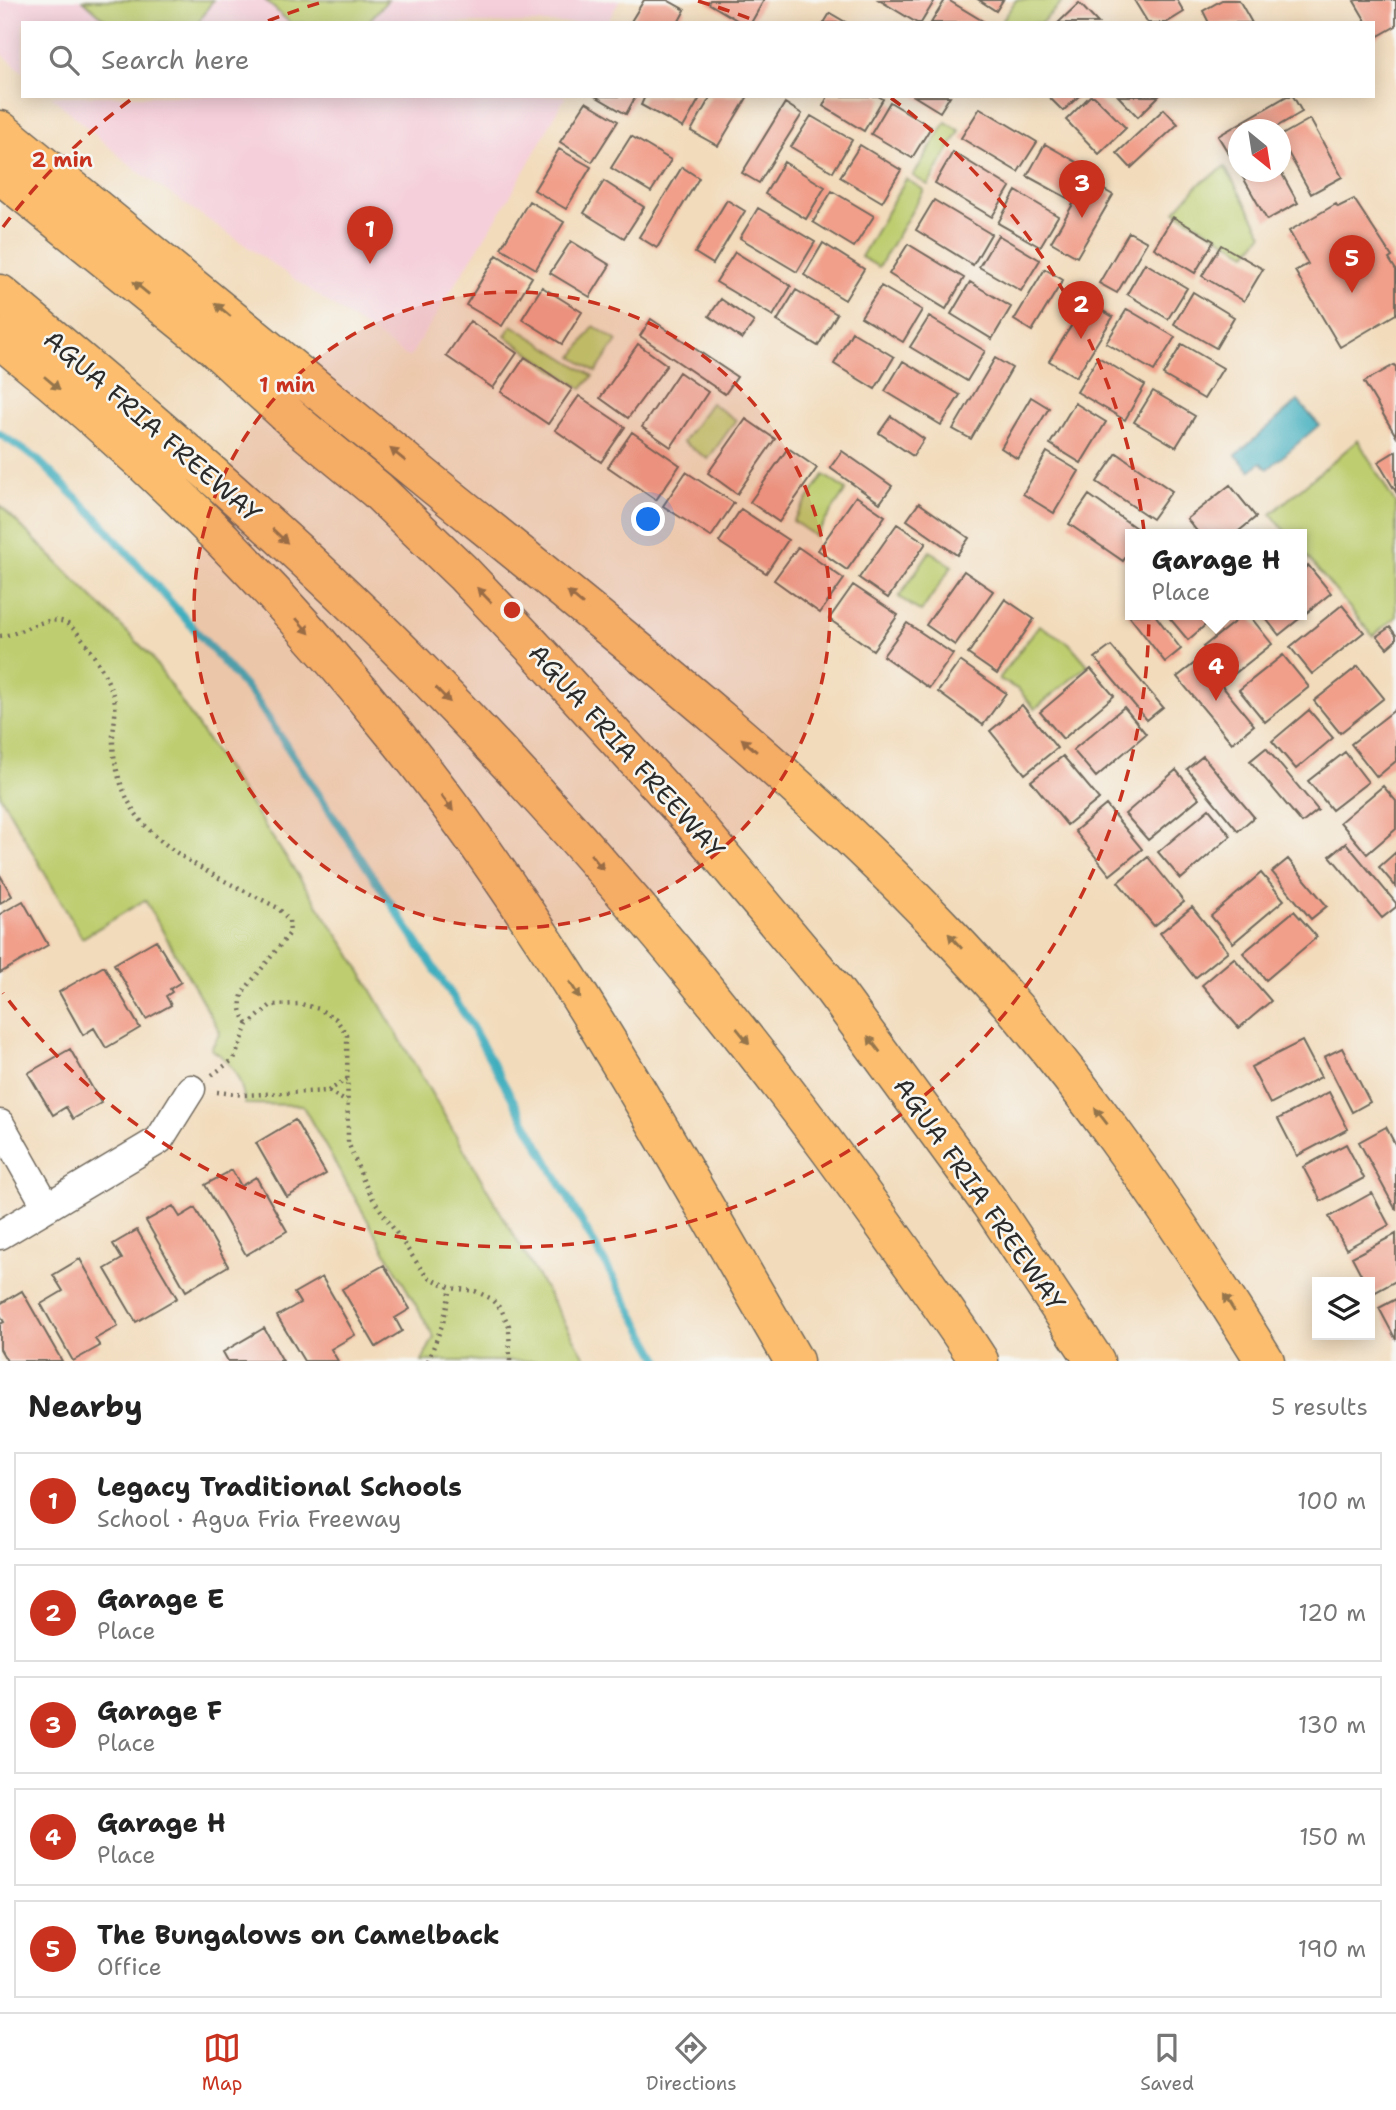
<!DOCTYPE html>
<meta charset="utf-8">
<style>
:root{--surface:#fff;--page:#f6f6f6;--text:#222;--muted:#767676;--line:#e0e0e0;--accent:#c8321e}
body{margin:0;font-family:"Shantell Sans",sans-serif;background:var(--page);color:var(--text)}
.controls{position:absolute;right:21px;bottom:21px;display:grid;overflow:hidden;border-radius:0px;box-shadow:0 4px 18px #0003}
.controls button{width:63px;height:63px;display:grid;place-items:center;padding:0;border:0;border-bottom:2px solid var(--line);background:var(--surface);color:var(--text);font:35px sans-serif}
.compass{position:absolute;left:1228px;top:119px;width:63px;height:63px;border-radius:50%;background:var(--surface);box-shadow:0 4px 18px #0003;rotate:150deg}
.you{position:absolute;left:649px;top:520px;width:24px;height:24px;margin:-18px;border:5px solid #fff;border-radius:50%;background:#1a73e8;box-shadow:0 0 0 10px #1a73e833}
.badge{display:grid;place-items:center;width:46px;height:46px;border-radius:50%;background:var(--accent);color:#fff;font-size:23px;font-weight:700}
.pin{position:absolute;translate:-50% -58px;filter:drop-shadow(0 2px 4px #0008)}
.pin::after{content:'';position:absolute;top:37px;width:24px;height:21px;background:inherit;clip-path:polygon(0 0,100% 0,50% 100%)}
.popup{position:absolute;left:1125px;top:529px;width:182px;height:91px;box-sizing:border-box;display:grid;place-content:center;border-radius:0px;background:var(--surface);filter:drop-shadow(0 2px 5px #0005);font-size:23px;white-space:nowrap;color:var(--muted)}
.popup b{font-size:26px;color:var(--text)}
.popup::after{content:'';position:absolute;left:50%;top:100%;margin-left:-14px;border:14px solid transparent;border-top-color:var(--surface)}
.list{margin:0;padding:0;list-style:none}
h2{display:flex;justify-content:space-between;align-items:center;height:91px;margin:0;padding:0 28px;font-size:30px}
h2 small{font-size:23px;font-weight:400;color:var(--muted)}
.list li{display:grid;grid-template-columns:46px 1fr auto;gap:21px;align-items:center;box-sizing:border-box;height:98px;margin:0 14px 14px;padding:0 14px;border:2px solid var(--line);border-radius:0px}
.list b{display:block;font-size:26px;white-space:nowrap}
.list p{margin:0;font-size:23px;white-space:nowrap;color:var(--muted)}
.list em{font-size:23px;font-style:normal;color:var(--muted)}
.icon{flex:none;width:38px;height:38px;fill:none;stroke:currentColor;stroke-width:2;stroke-linecap:round;stroke-linejoin:round}
.map{position:relative;flex:none;width:1396px;height:1361px;overflow:hidden}
.search{position:absolute;background:var(--surface);box-shadow:0 4px 18px #0003;left:21px;right:21px;top:21px;height:77px;display:flex;align-items:center;gap:18px;box-sizing:border-box;padding:0 24px;border-radius:0px;color:var(--muted);font-size:26px}
.sheet{height:651px;background:var(--surface)}
nav{display:flex;justify-content:space-around;align-items:center;box-sizing:border-box;height:98px;border-top:2px solid var(--line);background:var(--surface);font-size:19px;color:var(--muted)}
nav a{display:grid;justify-items:center;gap:4px}
nav .on{color:var(--accent)}
.map>svg:first-child{display:block}
</style>
<div class="map">
<svg width="1396" height="1361" viewBox="0 0 1396 1361">
<rect width="100%" height="100%" fill="#f6f6f2"/>
<filter id="ink" filterUnits="userSpaceOnUse"><feTurbulence type="fractalNoise" baseFrequency=".0143" numOctaves="2"/><feDisplacementMap in="SourceGraphic" scale="14" xChannelSelector="R" yChannelSelector="G"/><feConvolveMatrix kernelMatrix="1 2 1 2 8 2 1 2 1" color-interpolation-filters="sRGB"/></filter>
<filter id="wash" filterUnits="userSpaceOnUse"><feTurbulence type="fractalNoise" baseFrequency=".00686" numOctaves="4" result="noise"/><feDisplacementMap in="SourceGraphic" scale="28" xChannelSelector="R" yChannelSelector="G"/><feGaussianBlur stdDeviation="1.57" result="paint"/><feColorMatrix in="noise" values="0 0 0 0 0 0 0 0 0 0 0 0 0 0 0 0 0 1.4 0 .05"/><feComposite in="paint" operator="in"/></filter>
<g filter="url(#wash)">
<rect width="100%" height="100%" fill="#f2dbbb"/>
<path fill="#f5cfda" d="M0 0H620L607 23H23V72L0 52Z
M51 96H566L508 200 409 358 133 168Z"/>
<path fill="#becd6f" stroke="#747c4d" stroke-width="2" d="M83 0H213L198 23H109Z
M265 0H388L367 23H290Z
M1016 0H1065L1041 23H1001Z
M946 122 960 131 928 185 913 176Z
M1225 167 1263 234 1247 253 1175 211 1198 185Z
M906 179 924 190 879 267 861 257Z
M512 325 593 376 582 389 505 336Z
M594 326 617 341 596 372 573 357Z
M711 403 736 420 708 459 683 442Z
M1358 440 1396 505V617L1373 636 1302 551V535H1288L1271 514Z
M824 475 846 490 815 536 793 521Z
M0 505 150 655 350 953 587 1361H422L434 1337 302 1105 245 1104C242 1079 232 1062 211 1049L220 1032 145 900 82 938 0 795Z
M930 551 952 566 921 612 899 597Z
M1039 625 1069 643 1088 665 1035 709 1019 690 999 679Z"/>
<path fill="#41aebe" stroke="#366c74" stroke-width="2" d="M1298 401 1319 425 1268 469 1261 462 1250 471 1236 455Z"/>
<g fill="none" stroke-linecap="round" stroke-linejoin="round">
<path stroke="#41aebe" stroke-width="8" d="M0 434 37 459 96 517 254 697 467 1018 660 1361"/>
</g>
<g id="blocks">
<path fill="#f19f8a" d="M644 0H667L685 10 678 23H630Z
M710 0H764L751 23H742L708 3Z
M879 0H935L921 23H917Z
M945 0H948L986 23H931Z
M979 0H1003L996 11Z
M1134 0H1177L1184 12 1166 23H1148Z
M1222 0H1239L1252 23H1209L1203 11Z
M1357 0H1396V26L1375 38 1373 23H1367L1354 1Z
M1079 3 1098 23H1058Z
M830 13 847 23H824Z
M595 96H636L626 114Z
M645 96H701L683 128 641 105Z
M711 96H748L718 146 691 131Z
M828 96H878L883 99 864 131 823 106Z
M914 96H950L940 112Z
M1048 96H1079L1063 111Z
M1090 96H1094L1126 128 1099 154 1066 120Z
M1118 96H1159L1138 117Z
M1287 96H1293L1302 112 1271 130H1238V148L1229 154 1218 136Z
M586 102 618 121 592 162 560 142Z
M890 102 931 127 912 158 871 134Z
M785 103 802 114 759 183 742 173Z
M980 108 1037 142 1018 172 961 138Z
M1164 109 1178 124 1131 168 1117 153Z
M811 116 852 140 833 172 791 147Z
M1310 119 1342 177 1311 194 1280 138V136Z
M631 136 671 160 651 192 611 168Z
M1045 144 1087 168 1069 199 1027 176Z
M860 145 901 170 882 202 840 177Z
M559 149 591 167 566 209 534 190Z
M953 152 1010 187 992 217 935 183Z
M784 162 825 187 806 219 765 194Z
M682 167 699 178 657 248 639 237Z
M1240 172H1281L1298 203 1267 220Z
M1087 180 1113 195 1077 257 1051 242Z
M604 181 644 207 624 238 584 213Z
M832 191 874 216 854 247 813 222Z
M1016 191 1058 216 1040 247 998 223Z
M1354 199 1392 257 1389 259 1396 270V314L1340 347 1295 271 1308 264 1289 231 1336 204 1338 207Z
M727 200 745 211 713 264 695 253Z
M934 200 991 234 973 265 916 230Z
M529 201 564 222 536 269 501 248Z
M758 208 815 242 797 272 740 238Z
M1173 217 1214 241 1195 273 1154 248Z
M1129 232 1147 242 1117 293 1099 283Z
M998 235 1040 260 1021 291 979 267Z
M571 241 610 265 590 297 550 273Z
M823 243 864 269 845 300 804 275Z
M908 244 964 278 946 309 889 274Z
M1221 245 1263 269 1244 301 1202 276Z
M735 252 791 286 773 316 716 282Z
M497 255 532 277 502 326 466 305Z
M1145 263 1187 288 1168 319 1127 294Z
M1045 269 1063 280 1032 331 1014 320Z
M970 282 1011 307 992 339 951 314Z
M881 286 922 310 903 342 861 317Z
M542 287 582 312 562 344 522 319Z
M796 290 837 314 818 346 777 321Z
M1193 292 1234 317 1216 348 1174 324Z
M721 299 754 322 742 339 709 316Z
M1087 301 1113 317 1076 377 1049 361Z
M1127 309 1175 337 1154 371 1106 343Z
M929 317 985 351 967 381 910 347Z
M651 319 737 377 725 394 640 336Z
M470 321 517 353 493 388 446 356Z
M852 332 894 357 875 389 834 364Z
M638 344 667 365 628 418 600 398Z
M1182 344 1223 368 1204 399 1163 375Z
M525 357 572 389 548 424 501 392Z
M1098 357 1145 385 1125 420 1077 392Z
M995 358 1012 368 971 439 953 429Z
M903 361 960 395 941 425 885 391Z
M1394 365 1396 367V436L1364 382Z
M679 372 708 392 671 447 642 427Z
M1153 391 1195 416 1176 447 1134 422Z
M579 396 625 427 601 462 555 430Z
M1031 397 1049 408 1018 459 1001 448Z
M1075 403 1106 422 1081 463 1050 444Z
M891 416 924 439 913 456 879 433Z
M746 419 775 439 737 494 708 473Z
M632 432 680 465 656 500 608 467Z
M788 448 817 468 779 522 750 502Z
M842 451 892 486 880 503 830 468Z
M1396 451V492L1378 462Z
M1047 452 1079 471 1054 513 1023 494Z
M1117 453 1172 491 1152 519 1097 482Z
M686 472 734 503 711 537 663 506Z
M1230 485 1256 517 1234 535H1200L1187 519Z
M1089 495 1143 533 1142 535H1130V551L1123 561 1069 524Z
M856 496 885 516 847 570 818 550Z
M919 503 969 538 957 555 907 520Z
M741 509 788 540 766 573 719 542Z
M897 524 926 543 888 598 859 578Z
M798 547 844 579 820 613 774 580Z
M1308 565 1331 593 1279 635 1263 615H1302V571Z
M964 571 993 591 955 645 926 625Z
M853 585 898 615 873 650 829 619Z
M1005 599 1034 619 997 674 968 654Z
M1342 605 1364 632 1312 674 1290 647Z
M1130 611V615H1155L1181 649 1165 662 1127 613Z
M1167 615H1217L1188 640Z
M1243 615H1249L1272 644 1229 678 1203 647Z
M907 623 953 654 929 688 883 656Z
M1390 627 1396 635V640L1387 648 1377 636Z
M1111 646 1163 707 1147 720 1095 658Z
M1283 655 1309 687 1265 722 1239 690Z
M1200 659 1254 725 1232 743 1177 677Z
M960 661 1006 693 983 725 938 692Z
M1358 666 1384 698 1340 733 1314 701Z
M1091 669 1114 696 1063 739 1040 712Z
M1022 705 1057 748 1025 774 990 731Z
M1124 707 1146 734 1096 777 1073 750Z
M1396 709V761L1377 777 1351 744Z
M1309 710 1333 738 1296 769 1272 741Z
M1266 748 1318 810 1302 823 1250 761Z
M1345 752 1368 782 1332 810 1308 781Z
M1063 756 1099 799 1067 825 1031 781Z
M1203 756 1254 817 1238 831 1187 769Z
M1176 770 1199 798 1148 840 1125 814Z
M1383 786 1396 801V829L1367 854 1340 822Z
M1106 805 1142 849 1110 875 1075 831Z
M1209 809 1231 836 1181 879 1158 852Z
M1346 843 1396 903V907L1382 918 1330 856Z
M1396 852V887L1379 867Z
M1148 857 1184 902 1154 926 1118 882Z
M1288 859 1327 906 1311 919 1272 872Z
M1261 873 1284 900 1233 943 1211 916Z
M0 875 12 896 0 903Z
M23 901 48 945 0 973V914Z
M1192 907 1228 951 1195 978 1160 933Z
M1294 911 1317 937 1266 980 1243 953Z
M156 940 181 982 170 989 172 992 166 996 171 1005 146 1019 114 964Z
M1234 958 1271 1001 1239 1028 1202 985Z
M104 966 140 1028 106 1048 94 1028 83 1035 59 992Z
M1302 1041 1321 1077 1270 1104 1251 1067Z
M1342 1048 1370 1102 1352 1112 1324 1057Z
M70 1049 101 1103 73 1119 66 1107 53 1115 28 1073Z
M1329 1092 1348 1129 1297 1156 1278 1119Z
M295 1120 326 1174 287 1197 256 1143Z
M1386 1127 1396 1146V1210L1359 1142Z
M1346 1144 1364 1178 1321 1201 1303 1167Z
M232 1170 241 1186 256 1177 287 1231 246 1255 205 1185Z
M1372 1193 1389 1225 1346 1249 1329 1217Z
M173 1206 180 1217 195 1208 228 1266 186 1291 146 1221Z
M137 1230 177 1298 136 1322 105 1269 122 1259 113 1244Z
M1396 1234V1281L1372 1294 1370 1282H1365L1352 1257Z
M80 1259 118 1326 95 1339 100 1346 73 1361 41 1304 63 1291 53 1275Z
M384 1265 410 1309 395 1318 402 1331 376 1347 342 1289Z
M322 1277 355 1335 331 1349 338 1361H304L277 1316 300 1303 294 1293Z
M22 1291 62 1361H7L0 1349V1324L4 1322 0 1315V1304Z
M1396 1299V1340L1379 1308Z
M264 1328 283 1361H228L223 1352Z"/>
</g>
</g>
<g filter="url(#ink)">
<use href="#blocks" fill-opacity="0" stroke="#71695d" stroke-width="2"/>
<g fill="none" stroke-linecap="round" stroke-linejoin="round">
<defs>
<path id="minor" d="M0 1124 47 1207
M0 1235 159 1140 191 1089"/>
<path id="highway" d="M0 130C146 248 290 368 435 486 611 628 790 768 946 932 1070 1061 1171 1210 1265 1361
M0 174 213 346 303 429 377 490 463 573 536 650 692 821 833 989 990 1203 1095 1361
M0 294C140 411 280 530 409 659 583 835 744 1027 887 1229 918 1273 950 1316 979 1361
M0 339C145 455 277 587 393 732 550 925 669 1147 794 1361"/>
</defs>
<use href="#minor" stroke="#71695d" stroke-width="31"/>
<use href="#highway" stroke="#71695d" stroke-width="41"/>
<path stroke="#71695d" stroke-width="4.5" stroke-dasharray="2 5" stroke-linecap="butt" d="M0 636C20 635 41 617 61 621 79 624 110 680 114 698 117 709 114 723 113 735 112 760 120 789 134 811 163 856 231 883 278 908L289 920 290 933 243 992C239 1005 240 1012 248 1025
M212 1075 234 1059 248 1025 271 1005 301 1004 319 1009 336 1019 347 1035 348 1142 363 1180 373 1199 426 1276 451 1288 475 1291 490 1298 501 1309 509 1326 510 1361
M328 1091 347 1079
M217 1092 244 1095 328 1091 347 1102
M428 1361 443 1323 451 1288"/>
<use href="#minor" stroke="#fff" stroke-width="28"/>
<use href="#highway" stroke="#fcbd6e" stroke-width="38"/>
</g>
<defs><path id="oneway-solid" d="M-6-.8H1V-3.2L6.5 0L1 3.2V.8H-6Z" transform="scale(1.75)"/></defs>
<g fill="#94744c">
<use href="#oneway-solid" transform="translate(141 288) rotate(-141)"/>
<use href="#oneway-solid" transform="translate(223 310) rotate(-140)"/>
<use href="#oneway-solid" transform="translate(52 383) rotate(40)"/>
<use href="#oneway-solid" transform="translate(398 455) rotate(-141)"/>
<use href="#oneway-solid" transform="translate(280 536) rotate(43)"/>
<use href="#oneway-solid" transform="translate(484 595) rotate(-134)"/>
<use href="#oneway-solid" transform="translate(575 598) rotate(-140)"/>
<use href="#oneway-solid" transform="translate(303 626) rotate(49)"/>
<use href="#oneway-solid" transform="translate(443 695) rotate(46)"/>
<use href="#oneway-solid" transform="translate(749 745) rotate(-139)"/>
<use href="#oneway-solid" transform="translate(447 803) rotate(53)"/>
<use href="#oneway-solid" transform="translate(597 862) rotate(50)"/>
<use href="#oneway-solid" transform="translate(955 941) rotate(-132)"/>
<use href="#oneway-solid" transform="translate(575 990) rotate(57)"/>
<use href="#oneway-solid" transform="translate(743 1036) rotate(51)"/>
<use href="#oneway-solid" transform="translate(874 1044) rotate(-127)"/>
<use href="#oneway-solid" transform="translate(1101 1116) rotate(-128)"/>
<use href="#oneway-solid" transform="translate(1229 1303) rotate(-122)"/>
</g>
</g>
<circle cx="512" cy="610" r="318" fill="#c8321e" fill-opacity=".12"/>
<g fill="none" stroke="#c8321e" stroke-width="3.5" stroke-dasharray="12 9">
<circle cx="512" cy="610" r="318"/>
<path d="M3 227A637 637 0 0 1 133 98M268 21A637 637 0 0 1 326 1M698 1A637 637 0 0 1 756 21M891 98A637 637 0 1 1 3 993"/>
</g>
<g text-anchor="middle" dominant-baseline="central" stroke-width="5" stroke-linejoin="round" paint-order="stroke">
<g font-size="26" fill="#2b2b2b" stroke="#f6f6f2">
<text transform="translate(153 426) rotate(41)">AGUA FRIA FREEWAY</text>
<text transform="translate(627 751) rotate(48)">AGUA FRIA FREEWAY</text>
<text transform="translate(980 1194) rotate(55)">AGUA FRIA FREEWAY</text>
</g>
</g>
<circle cx="512" cy="610" r="10" fill="#c8321e" stroke="#f6f6f2" stroke-width="3.5"/>
<g font-size="21" text-anchor="middle" font-weight="bold" fill="#c8321e" stroke="#f6f6f2" stroke-width="5" stroke-linejoin="round" paint-order="stroke">
<text x="62" y="167">2 min</text>
<text x="287" y="392">1 min</text>
</g>
</svg>
<div class="controls">
<button><svg class="icon" aria-label="layers" viewBox="0 0 24 24"><path d="M12 4l9 5-9 5-9-5zM3 14l9 5 9-5"/></svg></button>
</div>
<svg class="compass" viewBox="-18 -18 36 36"><path d="M0-13l5 13h-10z" fill="#e53935"/><path d="M0 13l5-13h-10z" fill="#767676"/></svg>
<div class="you"></div>
<div class="pin badge" style="left:370px;top:264px">1</div>
<div class="pin badge" style="left:1081px;top:339px">2</div>
<div class="pin badge" style="left:1082px;top:218px">3</div>
<div class="pin badge" style="left:1216px;top:701px">4</div>
<div class="popup"><b>Garage H</b>Place</div>
<div class="pin badge" style="left:1352px;top:293px">5</div>
<div class="search"><svg class="icon" aria-label="search" viewBox="0 0 24 24"><circle cx="10" cy="10" r="6"/><path d="M15 15l6 6"/></svg>Search here</div>
</div>
<section class="sheet">
<h2>Nearby<small>5 results</small></h2>
<ul class="list">
<li><span class="badge">1</span><div><b>Legacy Traditional Schools</b><p>School · Agua Fria Freeway</p></div><em>100 m</em></li>
<li><span class="badge">2</span><div><b>Garage E</b><p>Place</p></div><em>120 m</em></li>
<li><span class="badge">3</span><div><b>Garage F</b><p>Place</p></div><em>130 m</em></li>
<li><span class="badge">4</span><div><b>Garage H</b><p>Place</p></div><em>150 m</em></li>
<li><span class="badge">5</span><div><b>The Bungalows on Camelback</b><p>Office</p></div><em>190 m</em></li>
</ul>
</section>
<nav>
<a class="on"><svg class="icon" aria-label="map" viewBox="0 0 24 24"><path d="M3 6l6-2 6 2 6-2v14l-6 2-6-2-6 2zM9 4v14M15 6v14"/></svg>Map</a>
<a><svg class="icon" aria-label="directions" viewBox="0 0 24 24"><path d="M12 3l9 9-9 9-9-9zM9 14v-3h6M13 9l2 2-2 2"/></svg>Directions</a>
<a><svg class="icon" aria-label="saved" viewBox="0 0 24 24"><path d="M7 4h10v16l-5-4-5 4z"/></svg>Saved</a>
</nav>
